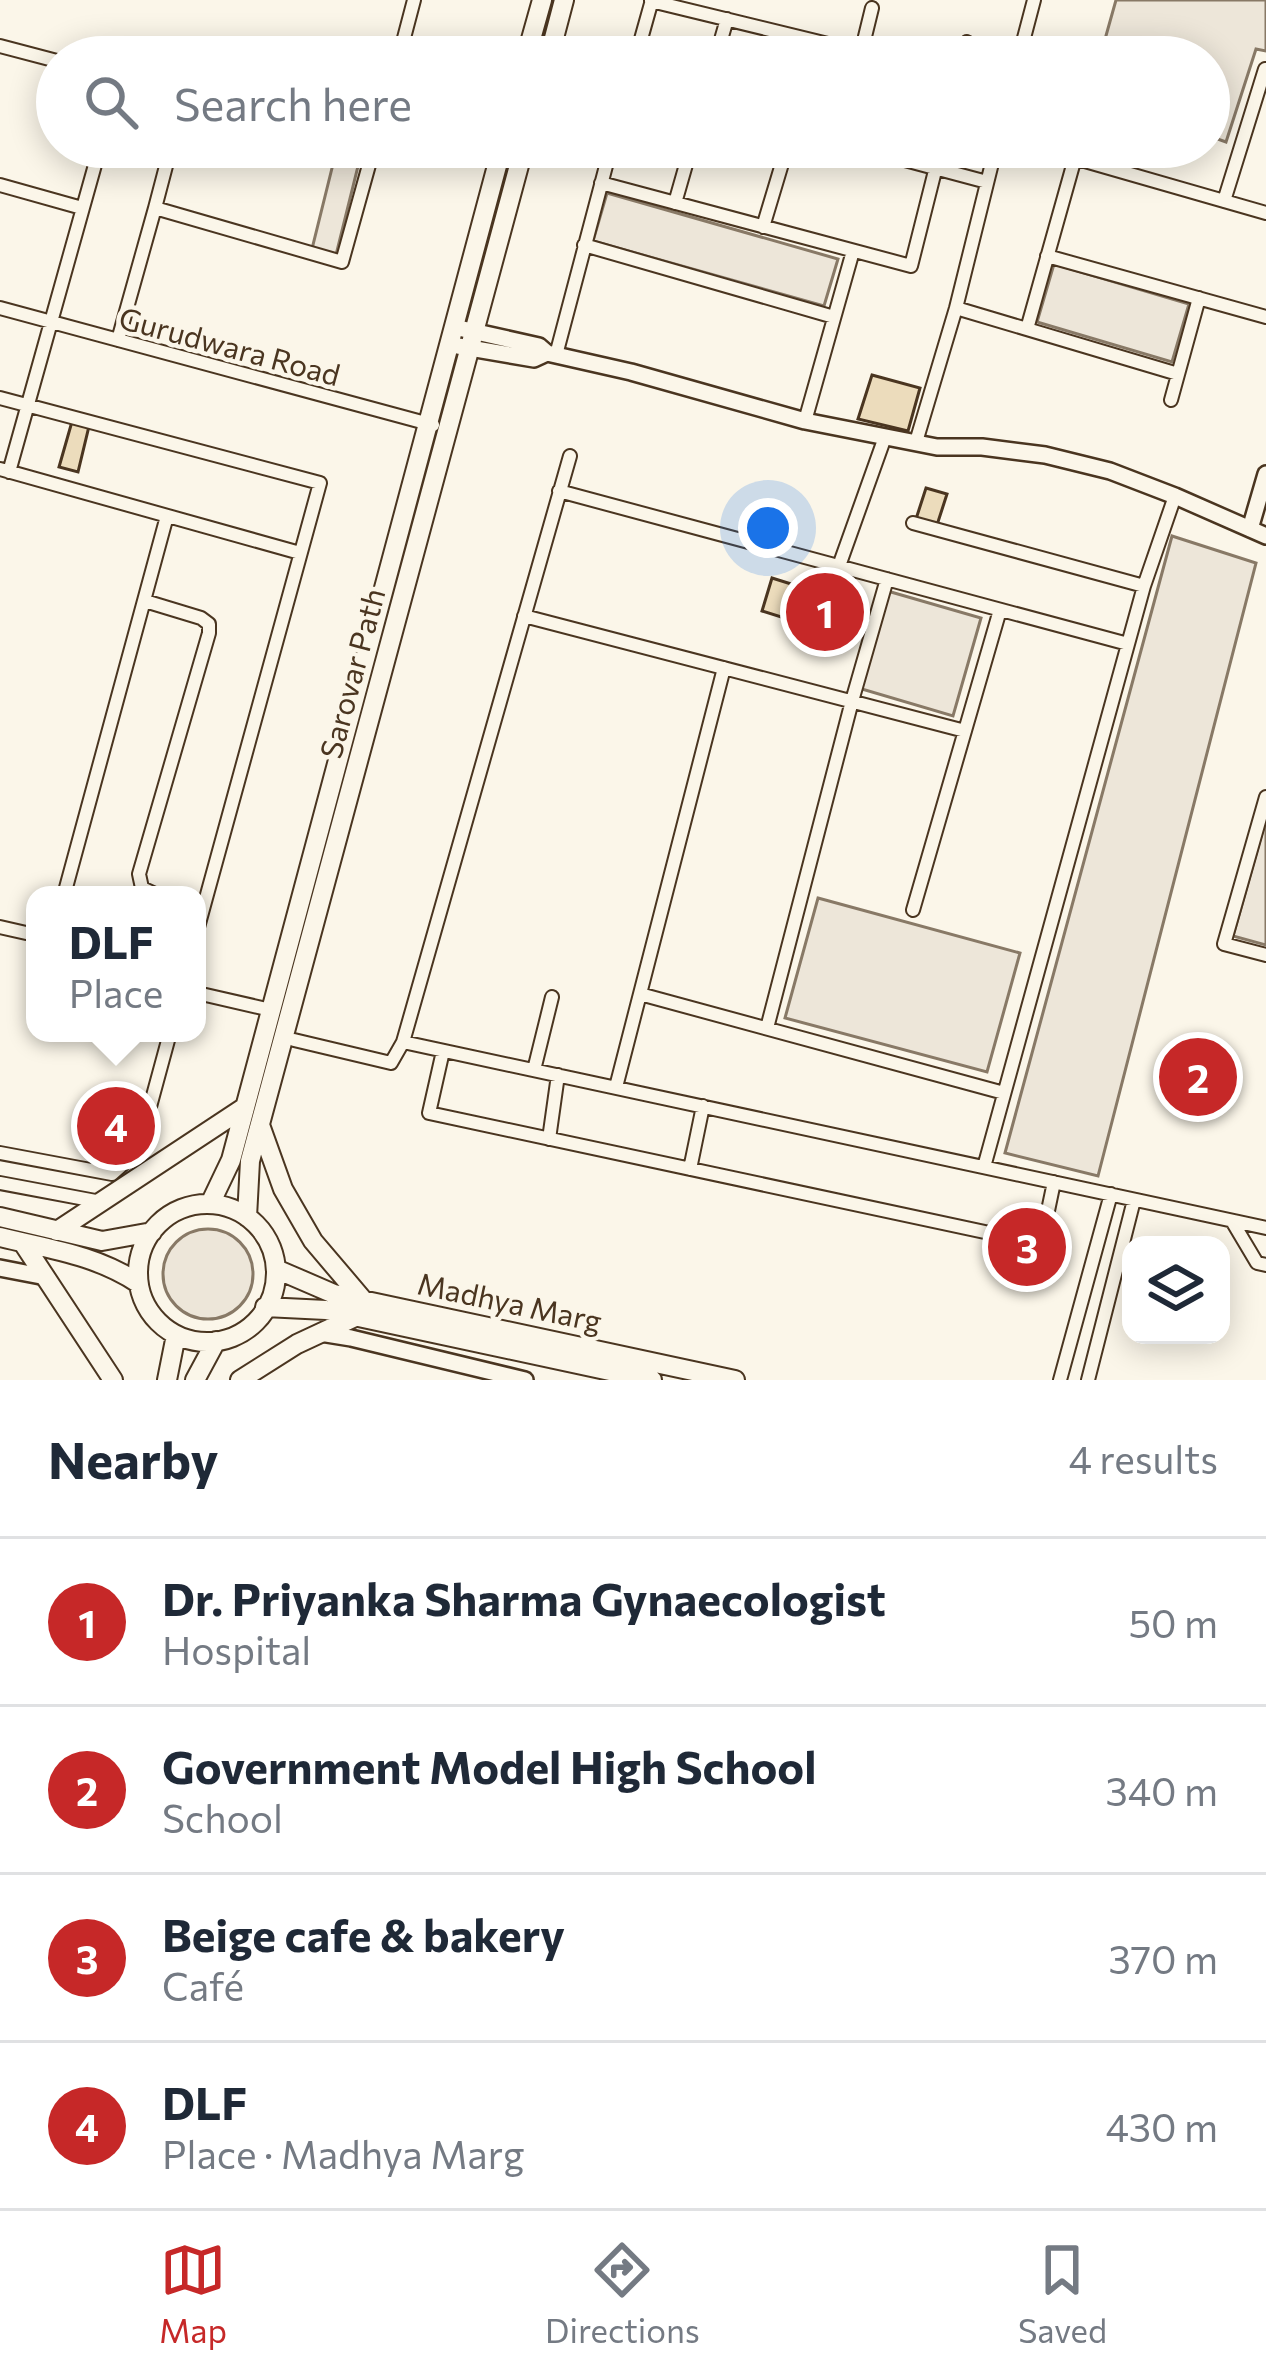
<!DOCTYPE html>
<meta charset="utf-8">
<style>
:root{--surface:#fff;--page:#f6f6f7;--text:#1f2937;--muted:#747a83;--line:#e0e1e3;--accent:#c62828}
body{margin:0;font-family:Commissioner,sans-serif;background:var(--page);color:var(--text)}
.controls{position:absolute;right:36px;bottom:36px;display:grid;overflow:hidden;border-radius:24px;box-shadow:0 6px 30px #0003}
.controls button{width:108px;height:108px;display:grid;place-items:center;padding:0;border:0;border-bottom:3px solid var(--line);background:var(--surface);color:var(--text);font:60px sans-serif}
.you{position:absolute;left:768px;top:528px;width:42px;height:42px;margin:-30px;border:9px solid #fff;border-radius:50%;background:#1a73e8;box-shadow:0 0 0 18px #1a73e833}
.badge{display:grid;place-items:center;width:78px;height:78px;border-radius:50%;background:var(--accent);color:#fff;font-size:39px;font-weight:700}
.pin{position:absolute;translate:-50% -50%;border:6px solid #fff;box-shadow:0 3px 12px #0006}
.popup{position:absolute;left:26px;top:886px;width:180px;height:156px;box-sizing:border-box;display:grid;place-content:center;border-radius:24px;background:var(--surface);filter:drop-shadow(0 3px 9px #0005);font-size:39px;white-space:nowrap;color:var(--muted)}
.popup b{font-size:45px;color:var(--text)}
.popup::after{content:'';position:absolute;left:50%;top:100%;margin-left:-24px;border:24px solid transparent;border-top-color:var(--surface)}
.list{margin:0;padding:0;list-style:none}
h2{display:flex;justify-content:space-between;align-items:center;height:156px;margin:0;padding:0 48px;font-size:51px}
h2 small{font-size:39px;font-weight:400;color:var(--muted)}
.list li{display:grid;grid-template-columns:78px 1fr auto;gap:36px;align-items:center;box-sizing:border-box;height:168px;padding:0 48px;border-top:3px solid var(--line)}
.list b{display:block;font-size:45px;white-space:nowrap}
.list p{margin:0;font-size:39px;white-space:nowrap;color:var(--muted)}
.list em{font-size:39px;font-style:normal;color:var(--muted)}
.icon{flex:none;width:66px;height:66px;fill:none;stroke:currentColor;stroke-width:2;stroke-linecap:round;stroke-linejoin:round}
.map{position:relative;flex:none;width:1266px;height:1380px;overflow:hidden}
.search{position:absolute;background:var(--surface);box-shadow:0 6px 30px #0003;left:36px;right:36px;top:36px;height:132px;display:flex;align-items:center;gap:30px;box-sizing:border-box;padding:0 42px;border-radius:66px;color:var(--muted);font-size:45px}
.sheet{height:828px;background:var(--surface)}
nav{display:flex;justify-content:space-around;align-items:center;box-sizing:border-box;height:168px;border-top:3px solid var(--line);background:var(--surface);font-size:33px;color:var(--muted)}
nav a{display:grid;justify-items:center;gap:6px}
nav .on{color:var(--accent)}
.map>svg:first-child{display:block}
</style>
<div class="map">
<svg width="1266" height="1380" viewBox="0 0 1266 1380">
<rect width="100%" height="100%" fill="#fbf6e9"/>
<path fill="#ede6d9" stroke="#887966" stroke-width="3" d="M1116 0H1266V51L1256 49 1226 142 1209 136V57H1100Z
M336 152 360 158 335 259 311 253Z
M607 193 838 259 824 306 593 241Z
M1054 264 1189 304 1172 362 1037 322Z
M1172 536 1256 563 1098 1176 1005 1153Z
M884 590 981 618 953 716 855 687Z
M1266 819V945L1233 936Z
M818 898 1020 953 987 1072 785 1018Z
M163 1274a45 45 0 1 1 90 0a45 45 0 1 1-90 0Z"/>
<path fill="#ecdcbc" stroke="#4a3520" stroke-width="3" d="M872 375 920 388 908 431 858 419Z
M73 418 90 422 78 472 59 467Z
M926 488 947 494 937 525 916 519Z
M772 578 852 603 842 636 762 611Z"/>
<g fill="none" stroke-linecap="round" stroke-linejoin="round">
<defs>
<path id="minor" d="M651 1 861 52
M0 46 57 61
M399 57 414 0
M636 57 652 0
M716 57 727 19
M860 57 872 8
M964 57 967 42
M1019 57 1034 0
M171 147 155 208 342 262 374 147
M856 147 987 182
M1036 147 1266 213
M601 183 911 266 941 147
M0 185 82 208
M1224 201 1265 69
M675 203 691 147
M763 227 787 147
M584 245 834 317
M1047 256 1266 317
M0 308 433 425
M956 308 1178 374
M1027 329 1075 158
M118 340 155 208
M556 355 611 147
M0 398 320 483 197 931
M1171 400 1199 298
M805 421 853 251
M916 442 956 308 996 147
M0 469 300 553
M9 472 100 147
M559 491 1128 644
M913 523 1144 586
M839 566 885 437
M145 601 201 618 209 624V633L139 874 142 888 157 895
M524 616 965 731
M1266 797 1224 944 1266 955
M64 895 167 516
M913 910 1000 610
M0 927 35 935
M197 993 271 1010
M640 994 1004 1093
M767 1028 852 701 887 579
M294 1040 391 1063 403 1042 570 456
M403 1042 1266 1228
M443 1051 429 1113 1041 1244 1054 1182
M534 1070 552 997
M616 1087 724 668
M549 1139 558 1075
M0 1153 112 1174 138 1151 170 1033
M984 1167 1144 586 1175 496
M690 1169 703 1106
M0 1183 101 1202
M1232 1221 1257 1263 1266 1265
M1060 1380 1111 1194
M1088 1380 1134 1200"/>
<path id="tertiary" d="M454 327 539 346 547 353 631 372 805 421 937 447H982L1045 455 1110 471 1175 496 1266 536
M458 346 534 359 547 353
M1250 529 1266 474
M0 1268 46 1277
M320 1333 351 1338 525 1380"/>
<path id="secondary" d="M526 57 542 0
M549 57 564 0
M260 1125 283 1189 313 1241 364 1301
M210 1204 231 1160 502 147
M138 1273a69 69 0 1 1 138 0a69 69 0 1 1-138 0Z
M0 1217 102 1241 152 1232
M247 1217 250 1161 524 147
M57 1231 245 1107
M0 1237C49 1249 96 1255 138 1283
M23 1243 113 1380
M276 1269 334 1294 735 1380
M265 1307 326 1310 652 1380
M167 1380 176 1335
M195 1380 216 1341
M240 1380 297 1344 357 1316"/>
</defs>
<use href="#minor" stroke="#4a3520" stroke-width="16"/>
<use href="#tertiary" stroke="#4a3520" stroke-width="20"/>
<use href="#secondary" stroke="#4a3520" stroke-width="22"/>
<use href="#minor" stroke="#fbf6e9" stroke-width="12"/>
<use href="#tertiary" stroke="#fbf6e9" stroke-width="15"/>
<use href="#secondary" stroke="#fbf6e9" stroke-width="18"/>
</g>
<g text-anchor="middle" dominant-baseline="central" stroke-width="9" stroke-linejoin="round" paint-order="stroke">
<g font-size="30" fill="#4a3520" stroke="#fbf6e9">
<text transform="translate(230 345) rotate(15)">Gurudwara Road</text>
<text transform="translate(351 673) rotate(-75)">Sarovar Path</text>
<text transform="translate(510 1301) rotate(12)">Madhya Marg</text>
</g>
</g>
</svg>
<div class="controls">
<button><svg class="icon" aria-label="layers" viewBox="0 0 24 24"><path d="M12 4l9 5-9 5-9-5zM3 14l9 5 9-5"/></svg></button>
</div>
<div class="you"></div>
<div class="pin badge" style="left:825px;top:612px">1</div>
<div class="pin badge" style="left:1198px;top:1077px">2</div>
<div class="pin badge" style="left:1027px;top:1247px">3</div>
<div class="pin badge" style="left:116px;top:1126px">4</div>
<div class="popup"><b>DLF</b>Place</div>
<div class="search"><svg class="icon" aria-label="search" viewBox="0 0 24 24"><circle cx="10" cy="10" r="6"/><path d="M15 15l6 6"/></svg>Search here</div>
</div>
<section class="sheet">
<h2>Nearby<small>4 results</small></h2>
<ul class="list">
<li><span class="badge">1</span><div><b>Dr. Priyanka Sharma Gynaecologist</b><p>Hospital</p></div><em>50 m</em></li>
<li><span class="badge">2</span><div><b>Government Model High School</b><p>School</p></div><em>340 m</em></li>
<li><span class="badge">3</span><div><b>Beige cafe &amp; bakery</b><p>Café</p></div><em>370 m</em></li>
<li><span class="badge">4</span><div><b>DLF</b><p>Place · Madhya Marg</p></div><em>430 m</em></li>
</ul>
</section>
<nav>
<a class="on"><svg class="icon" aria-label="map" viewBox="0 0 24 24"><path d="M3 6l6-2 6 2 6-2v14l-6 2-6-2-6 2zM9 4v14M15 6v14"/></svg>Map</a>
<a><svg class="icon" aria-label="directions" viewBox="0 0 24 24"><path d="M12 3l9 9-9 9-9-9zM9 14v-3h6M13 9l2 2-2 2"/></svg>Directions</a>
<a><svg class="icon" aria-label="saved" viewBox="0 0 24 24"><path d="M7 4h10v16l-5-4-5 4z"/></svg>Saved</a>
</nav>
